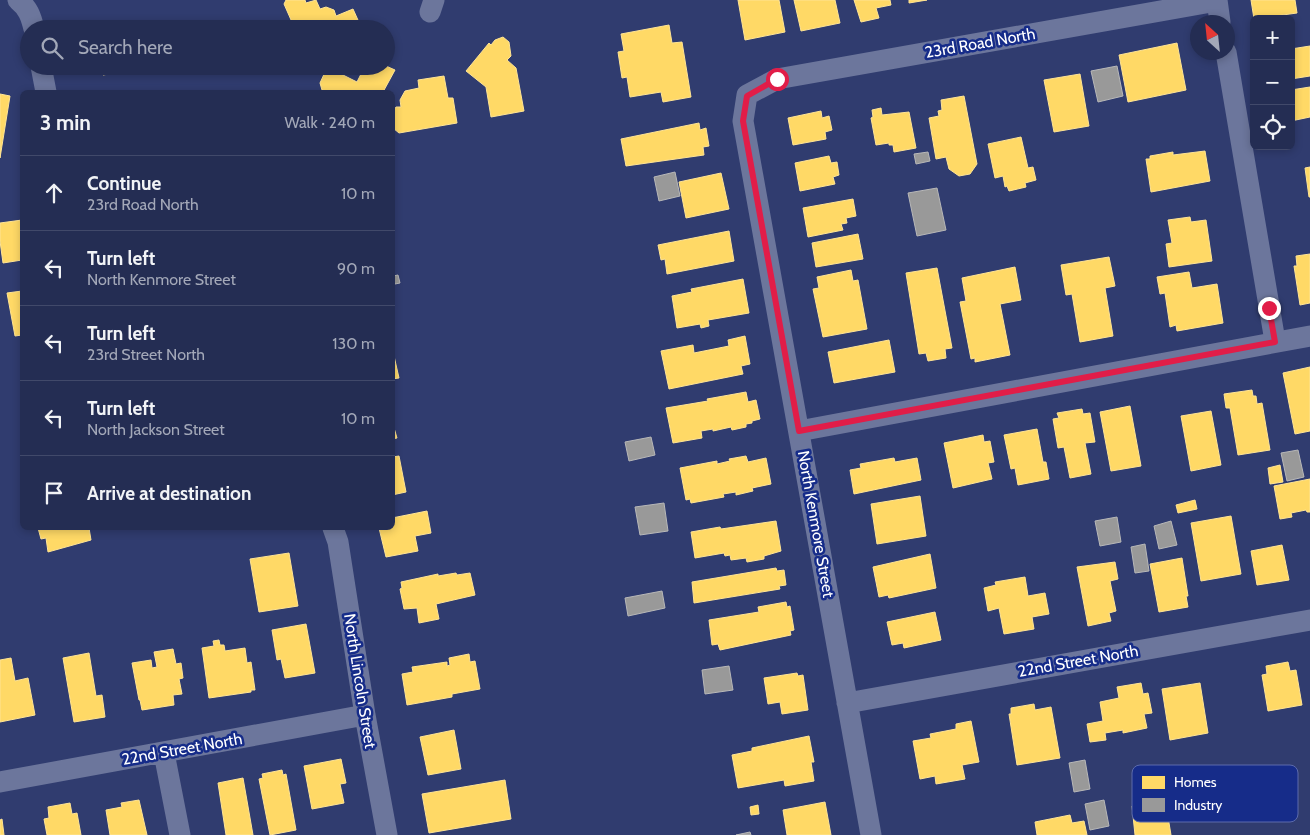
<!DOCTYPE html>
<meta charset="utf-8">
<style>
:root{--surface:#242d53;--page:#2c355a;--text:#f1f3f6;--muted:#a3a8b8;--line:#41496a}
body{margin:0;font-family:Cabin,sans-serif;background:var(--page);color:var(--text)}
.controls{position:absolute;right:15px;top:15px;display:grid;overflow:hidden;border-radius:8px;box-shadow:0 2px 8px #0003}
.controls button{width:45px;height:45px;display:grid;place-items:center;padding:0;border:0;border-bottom:1px solid var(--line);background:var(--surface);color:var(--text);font:25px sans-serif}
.compass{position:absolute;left:1190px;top:15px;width:45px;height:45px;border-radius:50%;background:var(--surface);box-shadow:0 2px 8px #0003;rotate:333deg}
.stop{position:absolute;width:15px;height:15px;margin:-11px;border:4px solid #e11d48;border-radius:50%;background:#fff}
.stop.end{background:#e11d48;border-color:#fff;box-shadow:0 1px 5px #0008}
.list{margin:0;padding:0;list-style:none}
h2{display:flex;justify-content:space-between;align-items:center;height:65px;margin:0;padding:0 20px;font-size:21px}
h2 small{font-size:16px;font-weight:400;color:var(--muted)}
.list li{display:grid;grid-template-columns:32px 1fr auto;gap:15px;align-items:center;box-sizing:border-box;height:75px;padding:0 20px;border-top:1px solid var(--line)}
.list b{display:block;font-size:19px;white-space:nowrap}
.list p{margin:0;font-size:16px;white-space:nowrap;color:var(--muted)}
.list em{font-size:16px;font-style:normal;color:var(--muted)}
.icon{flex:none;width:28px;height:28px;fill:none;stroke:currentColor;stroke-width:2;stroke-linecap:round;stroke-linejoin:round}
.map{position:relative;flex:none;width:1310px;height:835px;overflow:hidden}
.search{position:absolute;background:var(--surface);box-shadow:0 2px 8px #0003;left:20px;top:20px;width:375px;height:55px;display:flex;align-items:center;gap:12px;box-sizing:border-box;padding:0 18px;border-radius:28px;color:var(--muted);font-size:19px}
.panel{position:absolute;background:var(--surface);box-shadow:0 2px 8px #0003;left:20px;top:90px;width:375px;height:440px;border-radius:8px}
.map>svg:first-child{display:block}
</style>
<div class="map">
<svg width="1310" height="835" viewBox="0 0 1310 835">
<rect width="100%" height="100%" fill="#303c6f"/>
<path fill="#ffd966" stroke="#ffe494" d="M286 0H305L306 3 316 0 320 9 326 7 334 10 336 16 353 9 362 29H295L284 4Z
M738 0H779L785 32 745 40Z
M794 0H835L840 23 801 31Z
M854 0H890L891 5 876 8 879 18 861 22Z
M909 0H927L909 3Z
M1251 0H1295L1297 13 1254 19Z
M130 25V29H110Z
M669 25 672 43 682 42 691 97 663 102 661 92 630 97 627 77 622 78 618 52 624 51 621 34Z
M503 37 509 42 511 56 507 60 516 68 524 111 491 117 486 87 466 71 489 43 491 45 495 40Z
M1177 43 1186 90 1128 102 1119 55Z
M1310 46V76L1291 79V49Z
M102 66H137V69L103 75Z
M365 66H386L395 70 383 92H327L322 90 320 83 325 72 333 70 357 82Z
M1080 74 1089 126 1054 132 1044 80Z
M444 76 448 98H453L457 123 399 133 393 128 392 113 396 107H401L400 100 405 91 419 88 418 80Z
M1310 87V117L1291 121V90Z
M0 94 10 96 0 158Z
M964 96 977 164 970 174 959 176 949 169 946 157 936 159 929 118 939 116 938 111 942 110 941 100Z
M881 108 882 115 909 112 916 148 894 152 893 145H889V143L876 145 871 118 873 117 872 110Z
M821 111 822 118 829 116 832 130 825 132 826 139 793 145 788 118Z
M699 123 700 130 706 128 709 146 703 147 704 155 626 166 621 139Z
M1021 137 1028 168 1033 167 1036 180 1025 183 1026 187 1009 191 1007 186 1005 187 1003 176 995 178 988 144Z
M1205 151 1210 181 1151 192 1146 159H1150V156L1173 152V155Z
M829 156 831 163 837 162 839 175 833 177 835 184 800 191 795 163Z
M1310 167V197H1309L1305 168Z
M721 173 729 209 686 218 679 182Z
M853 199 856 216 846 218 847 223 841 224 843 230 808 237 803 208Z
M1190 217 1191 222 1206 220 1212 261 1169 267 1166 244 1172 243 1168 220Z
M22 220V260L3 263 0 241V223Z
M729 231 734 261 667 274 665 259 661 260 658 245Z
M858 234 863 259 816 267 812 243Z
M1310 254V303L1300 305 1294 266H1297L1296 256Z
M1109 257 1115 286 1105 288 1113 336 1080 342 1072 294 1066 295 1061 265Z
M1015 267 1021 300 1000 304 1010 355 975 362V358L971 359 960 302 966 301 962 278Z
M937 268 952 348 945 349 946 358 928 361 926 353 919 354 906 273Z
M851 270 853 281 858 280 867 329 823 337 813 289 819 288 817 277Z
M1189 272 1192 288 1217 284 1223 323 1177 331 1176 325 1170 327 1165 293 1160 294 1157 277Z
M743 279 749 313 708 320 709 326 701 328 700 324 677 328 672 296 692 292 691 289Z
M22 291V335L15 336 7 293Z
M745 336 750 364 741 366 743 374 669 389 661 351 693 345 694 353 729 346 728 340Z
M889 340 895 372 834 383 828 352Z
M392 347 399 378 392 379Z
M1310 367V431L1295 434 1283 373Z
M1252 390 1253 396H1256L1257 404 1262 403 1270 450 1238 455 1230 408H1226L1224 394Z
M746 392 748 402 756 400 760 419 752 421V423L746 424V427L732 430 731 427 713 431V429L701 431 702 438 673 443 666 408 708 401 707 399Z
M1130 406 1141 466 1111 471 1100 412Z
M1082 409 1083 414 1090 413 1095 442 1085 443 1091 474 1070 478 1064 447 1058 448 1053 419 1059 418 1057 413Z
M1211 411 1221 465 1191 471 1181 416Z
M392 421 397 438 392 439Z
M1037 429 1043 462H1046L1049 479 1018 485 1015 468 1011 469 1004 435Z
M983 435 984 442 990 441 994 462 988 463 992 479 953 488 944 443Z
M399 456 406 492 392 495V457Z
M746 456 748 462 766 458 771 484 752 488 753 491 736 495V492L723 494 724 497 691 503 690 499 686 500 680 468 717 461V464L730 461 729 459Z
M894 458 895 462 917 458 921 480 854 494 850 470 861 468 860 464Z
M1280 465 1283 482 1270 484 1268 468Z
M1310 479V512H1307L1306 510 1291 513 1292 517 1280 519 1274 486Z
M920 496 926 536 877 544 871 504Z
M1195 500 1197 509 1178 513 1176 505Z
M427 511 431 533 415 536 418 551 386 557 379 528H392V518Z
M1231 516 1241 574 1201 581 1191 523Z
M776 521 781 551 764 556V559L747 562 746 558 731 560 730 555 725 556 724 553 695 558 691 532 720 527 721 529Z
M38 528H89L91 540 48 552 46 538 41 539Z
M1282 545 1289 580 1257 585 1251 551Z
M289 553 298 606 259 612 250 559Z
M930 554 936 588 889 598 888 595 879 597 873 567Z
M1182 558 1188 596H1186L1188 607 1159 612 1150 564Z
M1115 562 1118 579 1110 581 1116 611 1109 613 1111 621 1088 626 1077 567Z
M776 568 777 571 784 570 786 585 779 586 780 589 694 603 692 582Z
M456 573 457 575 470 573 475 595 436 604 439 619 419 623 417 608 404 609 400 589 402 588 401 582 438 574V576Z
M1025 577 1028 596 1045 593 1049 614 1032 617 1034 629 1004 634 999 608 988 611 984 588 996 585 995 582Z
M786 602 787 607 790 606 794 630 790 631 791 635 720 650 718 644 712 645 709 620 759 612 758 607Z
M935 612 941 640 904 648 903 643 892 645 887 622Z
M306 624 315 673 285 678 281 659 277 660 272 630Z
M219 640 220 645H224L225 651 245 648 247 663 251 662 255 690H251V692L209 698 202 648 214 646 213 641Z
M173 649 176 664 181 663 183 678 179 679 182 694 173 695 174 705 142 710 140 700H139L132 663 151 660 152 668 157 667 154 652Z
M89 653 96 696 102 695 105 717 74 722 63 658Z
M469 654 470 662 475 661 480 689 452 694V697L407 705 402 674 413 672 412 667 447 662V666L450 665 449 658Z
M11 658 15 681 28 678 35 715 0 722V660Z
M1288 662 1290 671 1296 670 1302 705 1268 711 1262 675 1267 674 1266 666Z
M797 673 798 676 803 675 808 710 782 714 780 702 768 704 764 678Z
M1141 683 1143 694 1148 693 1152 713 1144 714 1147 728 1123 733V730L1105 733 1106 740 1090 742 1087 724 1103 721 1100 702 1119 698 1117 687Z
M1200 683 1208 733 1170 740 1162 689Z
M1034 704 1035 710 1051 707 1060 758 1017 765 1009 714H1011V708Z
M971 721 979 762 962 765 965 779 936 784 935 776 920 779 913 741 931 738 930 734 956 729V724Z
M454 730 461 769 428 775 420 737Z
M809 736 814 762H811L814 781 785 786 784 780 738 788 732 755 752 751V748Z
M341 759 346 783 340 784 344 803 312 809 304 766Z
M282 770 283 775 286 774 296 830 270 835 259 779 263 778 262 774Z
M243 778 253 835H226L218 783Z
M505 780 511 819 429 833 422 794Z
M139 800 147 835H110L106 810 122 807 121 803Z
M825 802 831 835H787L783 810Z
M70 803 72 814 77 813 81 835H47L44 819 49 818 48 807Z
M1151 804 1153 819 1168 817 1171 835H1135L1132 806Z
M758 805 759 814 751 815 750 807Z
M1070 815 1072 823 1084 821 1087 835H1037L1035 822Z
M2 819 4 835H0V820Z"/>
<path fill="#999" stroke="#b8b8b8" d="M1117 66 1123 96 1098 102 1091 71Z
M928 152 930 161 916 164 914 154Z
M675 172 680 196 659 201 654 177Z
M937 188 946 230 917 236 908 193Z
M398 275 400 283 395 284 393 276Z
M651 437 655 455 629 461 625 442Z
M1298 450 1304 477 1287 481 1281 453Z
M664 503 668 531 640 535 635 507Z
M1117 517 1121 542 1100 546 1095 521Z
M1171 521 1177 545 1159 549 1154 526Z
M1145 544 1149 571 1135 573 1131 547Z
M662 591 665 608 628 616 625 598Z
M729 666 733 690 705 694 702 670Z
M1085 760 1090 789 1074 792 1069 763Z
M1104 800 1109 826 1090 830 1085 804Z
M750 832 751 835H736Z"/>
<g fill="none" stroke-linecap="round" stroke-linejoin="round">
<path stroke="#6c769c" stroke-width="21" d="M18 0C28 8 31 16 34 29
M1217 0 1220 22
M430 12 434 0
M1226 52 1275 341
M41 66 46 92
M799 431 1310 336
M333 528 338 542 365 715 387 835
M847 703 1310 620
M164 753 180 835
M0 782 365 715
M871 835 743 121 747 95 777 79 1217 1"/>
</g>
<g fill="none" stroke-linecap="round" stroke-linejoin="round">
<path stroke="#e11d48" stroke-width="6" d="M777 79 747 96 743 121 799 431 1275 342 1269 308"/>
</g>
<g text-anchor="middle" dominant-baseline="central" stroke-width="5" stroke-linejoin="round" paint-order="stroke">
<g font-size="16" fill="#fff" stroke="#162c89">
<text transform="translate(980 43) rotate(-10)">23rd Road North</text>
<text transform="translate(816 524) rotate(80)">North Kenmore Street</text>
<text transform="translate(1078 661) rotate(-10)">22nd Street North</text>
<text transform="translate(360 681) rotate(81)">North Lincoln Street</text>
<text transform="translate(182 749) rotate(-10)">22nd Street North</text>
</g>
</g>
<rect x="1132" y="765" width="166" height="57" rx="8" fill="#162c89" stroke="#5c6bac" stroke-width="1"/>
<rect x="1142" y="776" width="23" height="13" fill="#ffd966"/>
<rect x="1142" y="798" width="23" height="14" fill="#999"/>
<g font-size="14" fill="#fff">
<text x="1174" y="787">Homes</text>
<text x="1174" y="810">Industry</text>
</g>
</svg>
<div class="controls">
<button>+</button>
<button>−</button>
<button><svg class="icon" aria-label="locate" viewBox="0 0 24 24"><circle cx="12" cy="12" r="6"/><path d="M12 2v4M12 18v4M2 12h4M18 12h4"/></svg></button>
</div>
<svg class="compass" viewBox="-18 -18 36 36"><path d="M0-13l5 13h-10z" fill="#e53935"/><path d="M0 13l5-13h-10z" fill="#a3a8b8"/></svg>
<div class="stop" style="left:777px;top:79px"></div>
<div class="stop end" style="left:1269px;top:308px"></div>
<div class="search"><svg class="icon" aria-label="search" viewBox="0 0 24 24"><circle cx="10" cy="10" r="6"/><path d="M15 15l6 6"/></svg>Search here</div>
<section class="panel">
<h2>3 min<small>Walk · 240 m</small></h2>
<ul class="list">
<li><svg class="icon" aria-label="ahead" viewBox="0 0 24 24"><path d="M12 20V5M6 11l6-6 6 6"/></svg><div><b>Continue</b><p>23rd Road North</p></div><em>10 m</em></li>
<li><svg class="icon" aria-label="left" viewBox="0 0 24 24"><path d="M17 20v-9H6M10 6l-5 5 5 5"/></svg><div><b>Turn left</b><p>North Kenmore Street</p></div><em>90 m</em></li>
<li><svg class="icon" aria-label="left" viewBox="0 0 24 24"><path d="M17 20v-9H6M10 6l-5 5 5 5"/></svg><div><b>Turn left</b><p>23rd Street North</p></div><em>130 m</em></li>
<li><svg class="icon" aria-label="left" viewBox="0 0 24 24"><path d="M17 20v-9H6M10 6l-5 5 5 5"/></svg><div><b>Turn left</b><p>North Jackson Street</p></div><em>10 m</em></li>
<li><svg class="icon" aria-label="arrive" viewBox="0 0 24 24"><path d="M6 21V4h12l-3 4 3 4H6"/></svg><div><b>Arrive at destination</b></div></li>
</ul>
</section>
</div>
